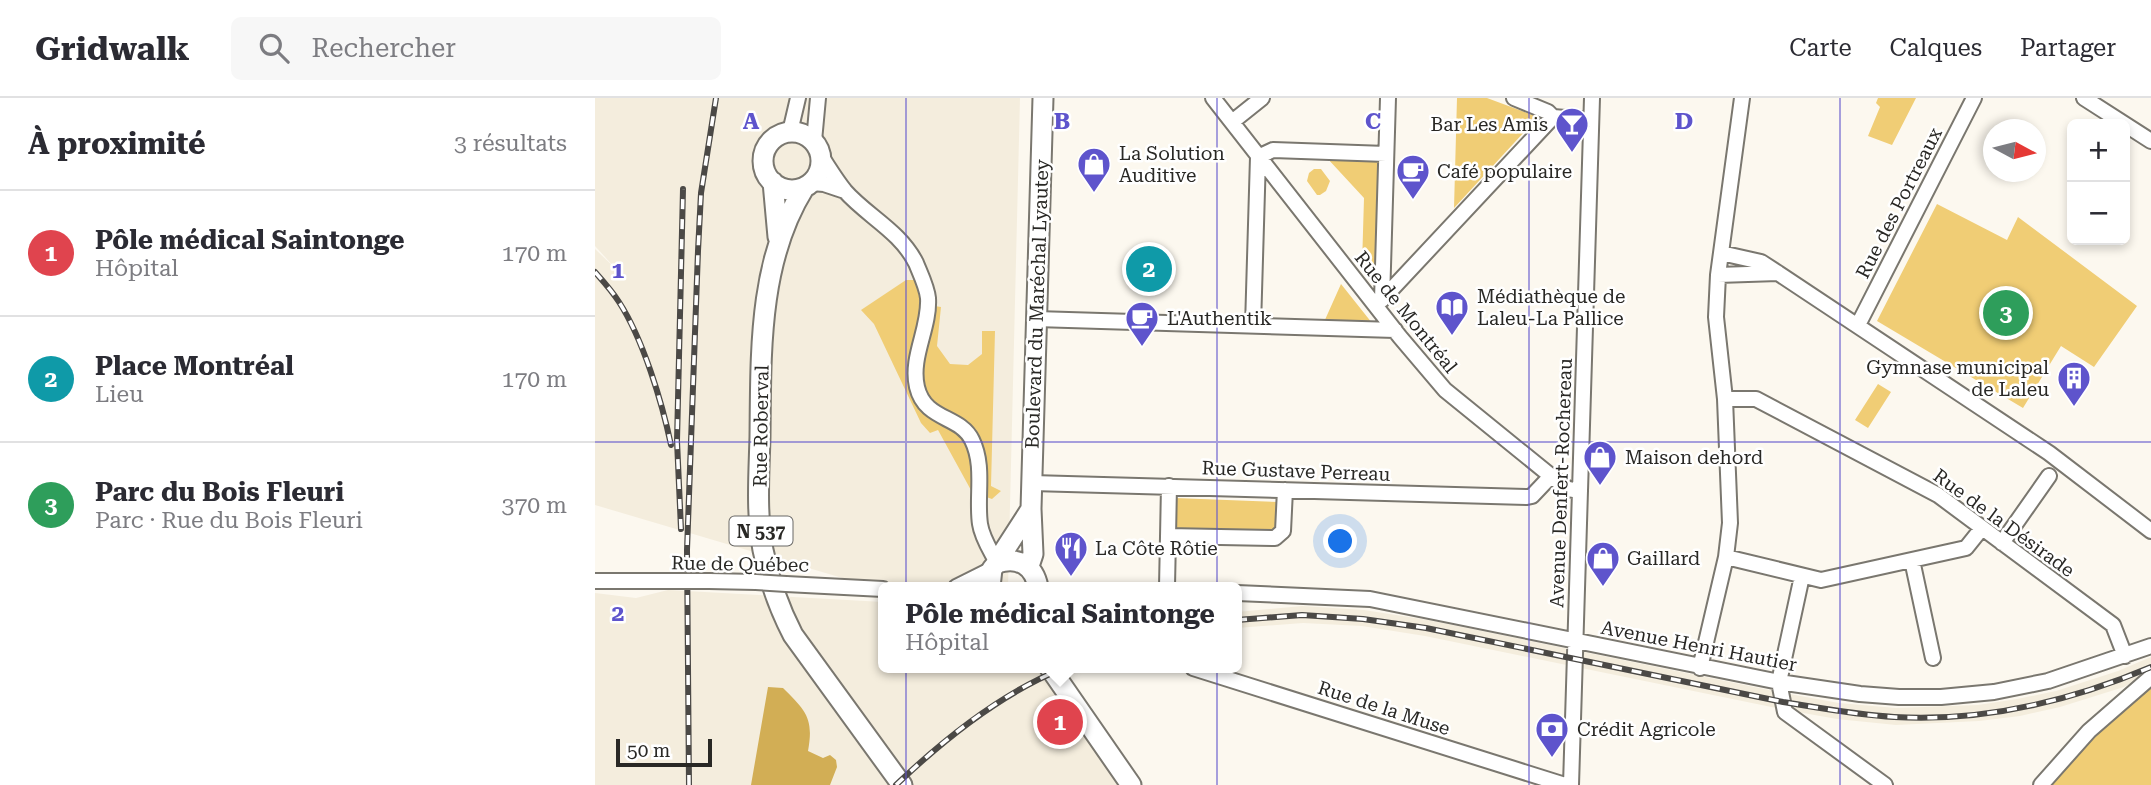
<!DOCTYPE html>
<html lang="fr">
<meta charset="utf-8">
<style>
:root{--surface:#fff;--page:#f7f7f7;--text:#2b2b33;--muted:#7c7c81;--line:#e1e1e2;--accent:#5e54cc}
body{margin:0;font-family:"Roboto Serif",serif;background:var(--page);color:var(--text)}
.controls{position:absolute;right:21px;top:21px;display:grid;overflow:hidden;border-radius:10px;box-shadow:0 4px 10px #0003}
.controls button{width:63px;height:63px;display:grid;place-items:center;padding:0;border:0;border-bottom:2px solid var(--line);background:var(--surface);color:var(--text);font:35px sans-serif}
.compass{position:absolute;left:1388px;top:21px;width:63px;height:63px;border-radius:50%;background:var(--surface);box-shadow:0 4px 10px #0003;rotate:97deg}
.scale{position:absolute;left:21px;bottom:18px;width:96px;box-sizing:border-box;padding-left:7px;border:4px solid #292825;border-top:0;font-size:19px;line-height:24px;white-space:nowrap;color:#292825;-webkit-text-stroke:5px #fff;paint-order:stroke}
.you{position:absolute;left:746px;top:444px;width:24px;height:24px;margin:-18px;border:5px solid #fff;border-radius:50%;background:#1a73e8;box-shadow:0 0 0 10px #1a73e833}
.badge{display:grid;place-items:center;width:46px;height:46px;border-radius:50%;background:var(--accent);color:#fff;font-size:23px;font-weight:700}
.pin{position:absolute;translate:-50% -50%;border:4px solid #fff;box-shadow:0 2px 7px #0006}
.popup{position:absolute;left:283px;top:484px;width:364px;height:91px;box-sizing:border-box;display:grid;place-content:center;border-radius:10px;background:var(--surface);filter:drop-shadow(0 2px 5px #0005);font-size:23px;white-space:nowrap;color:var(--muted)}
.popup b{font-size:26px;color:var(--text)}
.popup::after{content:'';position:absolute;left:50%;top:100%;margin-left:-14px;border:14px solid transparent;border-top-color:var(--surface)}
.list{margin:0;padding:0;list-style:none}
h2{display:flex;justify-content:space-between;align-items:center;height:91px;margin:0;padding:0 28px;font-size:30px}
h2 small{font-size:23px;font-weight:400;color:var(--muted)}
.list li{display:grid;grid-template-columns:46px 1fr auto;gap:21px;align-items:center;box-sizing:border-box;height:126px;padding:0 28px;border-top:2px solid var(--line)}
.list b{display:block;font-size:26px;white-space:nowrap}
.list p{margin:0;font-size:23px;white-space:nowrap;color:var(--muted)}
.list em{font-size:23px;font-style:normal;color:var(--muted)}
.icon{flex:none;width:38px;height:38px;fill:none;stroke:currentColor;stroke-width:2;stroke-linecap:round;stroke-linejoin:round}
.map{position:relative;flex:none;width:1556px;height:687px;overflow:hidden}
header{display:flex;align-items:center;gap:42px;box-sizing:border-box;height:98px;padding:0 35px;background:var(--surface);border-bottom:2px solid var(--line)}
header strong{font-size:33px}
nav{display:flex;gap:38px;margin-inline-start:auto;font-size:24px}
.search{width:490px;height:63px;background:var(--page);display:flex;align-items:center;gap:18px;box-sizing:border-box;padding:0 24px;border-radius:10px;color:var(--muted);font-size:26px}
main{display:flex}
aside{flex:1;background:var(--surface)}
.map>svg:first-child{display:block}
</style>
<header>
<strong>Gridwalk</strong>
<div class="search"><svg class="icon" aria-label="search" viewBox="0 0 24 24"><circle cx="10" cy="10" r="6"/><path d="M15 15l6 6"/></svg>Rechercher</div>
<nav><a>Carte</a><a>Calques</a><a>Partager</a></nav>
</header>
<main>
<aside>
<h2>À proximité<small>3 résultats</small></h2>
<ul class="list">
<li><span class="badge" style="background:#e0444e">1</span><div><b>Pôle médical Saintonge</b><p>Hôpital</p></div><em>170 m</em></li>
<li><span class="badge" style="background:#0f9aa8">2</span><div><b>Place Montréal</b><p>Lieu</p></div><em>170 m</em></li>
<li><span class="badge" style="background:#2e9e5b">3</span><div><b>Parc du Bois Fleuri</b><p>Parc · Rue du Bois Fleuri</p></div><em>370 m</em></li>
</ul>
</aside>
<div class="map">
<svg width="1556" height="687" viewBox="0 0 1556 687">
<rect width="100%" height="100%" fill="#fcf8ef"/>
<path fill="#f4eddd" d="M0 0H425L413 489H288V492L0 407V151L21 171 0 148Z
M73 492 288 504V570H489L457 582 526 687H0V495L41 500Z
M707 508 769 512 833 522 1189 595 1244 605 1301 610 1383 607 1422 601 1461 593 1523 573 1556 559V574L1529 589 1465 609 1425 618 1384 623 1301 627 1242 621 1186 611 830 538 767 528 708 525 642 530V514Z"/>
<path fill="#f0cd75" d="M862 0H892L943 19 859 110Z
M1283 0H1321L1297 47 1273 38 1285 9 1281 5Z
M732 60 785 61 781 168H767L769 100Z
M719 71H726L735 83 731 93 725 97H722L712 83 714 75Z
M1342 106 1412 142 1423 119 1542 208 1499 269 1466 248 1428 310 1282 223Z
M311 182H327L333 207 346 209 342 248 355 266 373 267 387 256V233H400L396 388 406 393 397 401 377 394 343 332 335 335 326 325 279 226 266 212Z
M746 186 777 225 729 224Z
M1283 286 1296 294 1273 330 1260 322Z
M580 400 684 404 682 433 583 434 579 430Z
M1556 588V687H1450L1521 614Z"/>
<path fill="#d2ae55" d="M173 589 188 590C211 613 219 620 213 653L228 660 235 657 241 662 242 669 235 687H156Z"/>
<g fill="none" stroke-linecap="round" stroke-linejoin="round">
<defs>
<path id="minor" d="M618 0 805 239 850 292 956 378 973 391 985 393
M919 0 953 14 958 19 996 22
M1489 0 1556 43
M637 24 667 0
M195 34 203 0
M219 43 223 0
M226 58C234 70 241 82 250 93 272 118 305 133 321 165 325 175 332 189 333 200 335 230 315 259 322 289 330 323 365 317 377 342 390 368 381 399 385 426 387 440 396 453 402 465
M216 85 229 86 250 93
M1126 155 1166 164 1183 175
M1123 177 1183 175 1454 355 1556 433
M787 202 793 0
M781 208 958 19
M441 221 800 232
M1263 227 1379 0
M658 228 663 59 678 52 791 56
M1130 301H1161L1343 397 1518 527 1530 558
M437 385 932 399 937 398 956 378
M573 438 680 440 688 433 690 392
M1407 445 1454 378
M1131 459 1226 482 1371 450 1387 430
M1317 462 1338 560
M1207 478 1184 584 1190 614 1290 687
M0 483H72
M114 483 161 484
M191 486 288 491
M361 489 397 471
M572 489 574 388
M642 495 775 501 1184 584 1265 596 1304 599H1346L1399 594 1453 583 1556 548
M598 570 970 687
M1105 570 1131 459 1135 425 1130 301 1121 219 1123 177 1147 0
M976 687 997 0
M1446 687 1494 633 1556 579"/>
<path id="major" d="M168 63a29 29 0 1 1 58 0a29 29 0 1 1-58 0Z
M178 84 183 139
M209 90C163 164 166 255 165 339 164 376 161 415 168 452 174 482 184 510 198 537L307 687
M406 463 409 453 436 411
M434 468 438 456 436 411 448 0
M395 489 397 471 402 465C424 458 439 468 443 489
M455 570 536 687"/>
</defs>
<use href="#minor" stroke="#7a776f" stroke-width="18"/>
<use href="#major" stroke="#7a776f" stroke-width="23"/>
<use href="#minor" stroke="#fff" stroke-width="14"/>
<use href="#major" stroke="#fff" stroke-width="19"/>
<defs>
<path id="rail" d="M0 174C8 183 17 193 24 204 48 241 67 304 76 347
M86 431 82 343 88 91
M642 522 707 517 768 521 831 530 1188 604C1225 610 1262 617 1299 619 1387 624 1476 603 1556 569
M94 687 92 452 103 153 106 95 121 0
M301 687C349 641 406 595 469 570"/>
</defs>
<use href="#rail" stroke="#4b4946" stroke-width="6"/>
<use href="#rail" stroke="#fff" stroke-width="3.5" stroke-dasharray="10" stroke-linecap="butt"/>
<defs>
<path id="minor-bridge" d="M72 483H114
M161 484 191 486"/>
</defs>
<use href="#minor-bridge" stroke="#7a776f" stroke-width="18" stroke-linecap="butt"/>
<use href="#minor-bridge" stroke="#fff" stroke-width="14"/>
</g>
<path fill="none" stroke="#5e54cc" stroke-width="2" stroke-opacity="0.55" d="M311 0V687M622 0V687M934 0V687M1245 0V687M0 344H1556"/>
<defs>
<symbol id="bar-pin" viewBox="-11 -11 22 30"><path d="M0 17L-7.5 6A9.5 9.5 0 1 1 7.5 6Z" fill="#5e54cc" stroke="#fff"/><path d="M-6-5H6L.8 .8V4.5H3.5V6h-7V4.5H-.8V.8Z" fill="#fff"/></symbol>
<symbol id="shop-pin" viewBox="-11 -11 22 30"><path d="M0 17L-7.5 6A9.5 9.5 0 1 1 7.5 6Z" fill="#5e54cc" stroke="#fff"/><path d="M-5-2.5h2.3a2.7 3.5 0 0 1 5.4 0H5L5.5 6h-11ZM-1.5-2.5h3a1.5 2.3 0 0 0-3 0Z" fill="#fff"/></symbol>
<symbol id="cafe-pin" viewBox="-11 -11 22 30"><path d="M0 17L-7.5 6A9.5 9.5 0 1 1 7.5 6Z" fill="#5e54cc" stroke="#fff"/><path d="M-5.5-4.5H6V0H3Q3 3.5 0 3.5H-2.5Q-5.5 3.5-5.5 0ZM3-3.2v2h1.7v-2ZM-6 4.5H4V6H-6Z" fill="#fff"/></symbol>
<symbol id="library-pin" viewBox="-11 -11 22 30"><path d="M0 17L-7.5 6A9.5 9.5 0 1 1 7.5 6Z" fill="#5e54cc" stroke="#fff"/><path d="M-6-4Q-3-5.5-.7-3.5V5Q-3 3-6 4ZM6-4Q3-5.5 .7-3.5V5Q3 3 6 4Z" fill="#fff"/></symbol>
<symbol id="building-pin" viewBox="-11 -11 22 30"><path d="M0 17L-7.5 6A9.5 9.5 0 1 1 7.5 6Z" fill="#5e54cc" stroke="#fff"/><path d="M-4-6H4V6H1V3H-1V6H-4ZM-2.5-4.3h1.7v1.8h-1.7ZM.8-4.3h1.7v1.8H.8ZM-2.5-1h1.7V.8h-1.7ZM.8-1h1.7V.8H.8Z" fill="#fff"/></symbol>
<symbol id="restaurant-pin" viewBox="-11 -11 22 30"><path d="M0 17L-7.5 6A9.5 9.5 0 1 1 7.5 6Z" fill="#5e54cc" stroke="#fff"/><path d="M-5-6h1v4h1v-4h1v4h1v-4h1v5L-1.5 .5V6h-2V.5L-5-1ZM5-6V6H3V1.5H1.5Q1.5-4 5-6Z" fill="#fff"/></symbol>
<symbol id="bank-pin" viewBox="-11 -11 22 30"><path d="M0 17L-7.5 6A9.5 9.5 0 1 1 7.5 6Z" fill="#5e54cc" stroke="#fff"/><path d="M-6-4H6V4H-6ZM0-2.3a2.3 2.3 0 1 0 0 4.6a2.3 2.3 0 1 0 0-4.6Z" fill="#fff"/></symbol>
</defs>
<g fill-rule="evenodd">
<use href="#bar-pin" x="958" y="7" width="38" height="52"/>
<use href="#shop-pin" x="480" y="47" width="38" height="52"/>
<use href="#cafe-pin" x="799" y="54" width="38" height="52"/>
<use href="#library-pin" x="838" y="190" width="38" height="52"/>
<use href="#cafe-pin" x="528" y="201" width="38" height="52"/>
<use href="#building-pin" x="1460" y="261" width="38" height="52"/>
<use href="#shop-pin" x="986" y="340" width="38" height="52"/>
<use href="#restaurant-pin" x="457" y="431" width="38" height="52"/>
<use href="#shop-pin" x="989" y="441" width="38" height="52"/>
<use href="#bank-pin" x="938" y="612" width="38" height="52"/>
</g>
<g text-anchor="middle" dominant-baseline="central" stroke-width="5" stroke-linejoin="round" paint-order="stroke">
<rect fill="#fff" stroke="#696866" stroke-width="2" x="134.5" y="418.5" width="63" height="29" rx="5"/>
<g font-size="18" font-weight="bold" fill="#292825">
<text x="166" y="433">N 537</text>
</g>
<g font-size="19" fill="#292825" stroke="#fff" text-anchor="start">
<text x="953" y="26" text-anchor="end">Bar Les Amis</text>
<text x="524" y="55">La Solution<tspan x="524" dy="22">Auditive</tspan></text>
<text x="842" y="73">Café populaire</text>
<text x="882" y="198">Médiathèque de<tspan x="882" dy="22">Laleu-La Pallice</tspan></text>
<text x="572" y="220">L'Authentik</text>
<text x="1454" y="269" text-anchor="end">Gymnase municipal<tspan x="1454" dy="22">de Laleu</tspan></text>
<text x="1030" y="359">Maison dehord</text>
<text x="500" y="450">La Côte Rôtie</text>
<text x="1032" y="460">Gaillard</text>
<text x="982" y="631">Crédit Agricole</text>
</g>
<g font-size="19" fill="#292825" stroke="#fff">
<text transform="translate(1304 105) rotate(-63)">Rue des Portreaux</text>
<text transform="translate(442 206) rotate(-88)">Boulevard du Maréchal Lyautey</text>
<text transform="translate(811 214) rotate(51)">Rue de Montréal</text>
<text transform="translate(166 328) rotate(-89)">Rue Roberval</text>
<text transform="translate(701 373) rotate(2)">Rue Gustave Perreau</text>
<text transform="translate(966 385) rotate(-88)">Avenue Denfert-Rochereau</text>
<text transform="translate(1409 425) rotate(36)">Rue de la Désirade</text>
<text transform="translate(145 466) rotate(1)">Rue de Québec</text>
<text transform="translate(1104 548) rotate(11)">Avenue Henri Hautier</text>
<text transform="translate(789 610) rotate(18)">Rue de la Muse</text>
</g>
</g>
<g font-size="23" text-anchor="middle" font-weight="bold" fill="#5e54cc" stroke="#fff" stroke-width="5" stroke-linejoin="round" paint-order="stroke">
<text x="156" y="31">A</text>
<text x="467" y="31">B</text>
<text x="778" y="31">C</text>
<text x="1089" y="31">D</text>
<text x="23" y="180">1</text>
<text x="23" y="523">2</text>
</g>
</svg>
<div class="controls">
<button>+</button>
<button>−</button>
</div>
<svg class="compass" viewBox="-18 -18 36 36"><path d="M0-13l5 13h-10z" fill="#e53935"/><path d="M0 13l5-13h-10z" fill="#7c7c81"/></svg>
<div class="scale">50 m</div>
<div class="you"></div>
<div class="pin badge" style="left:465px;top:624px;background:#e0444e">1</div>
<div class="popup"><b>Pôle médical Saintonge</b>Hôpital</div>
<div class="pin badge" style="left:554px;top:171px;background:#0f9aa8">2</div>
<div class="pin badge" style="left:1411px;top:215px;background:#2e9e5b">3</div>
</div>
</main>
